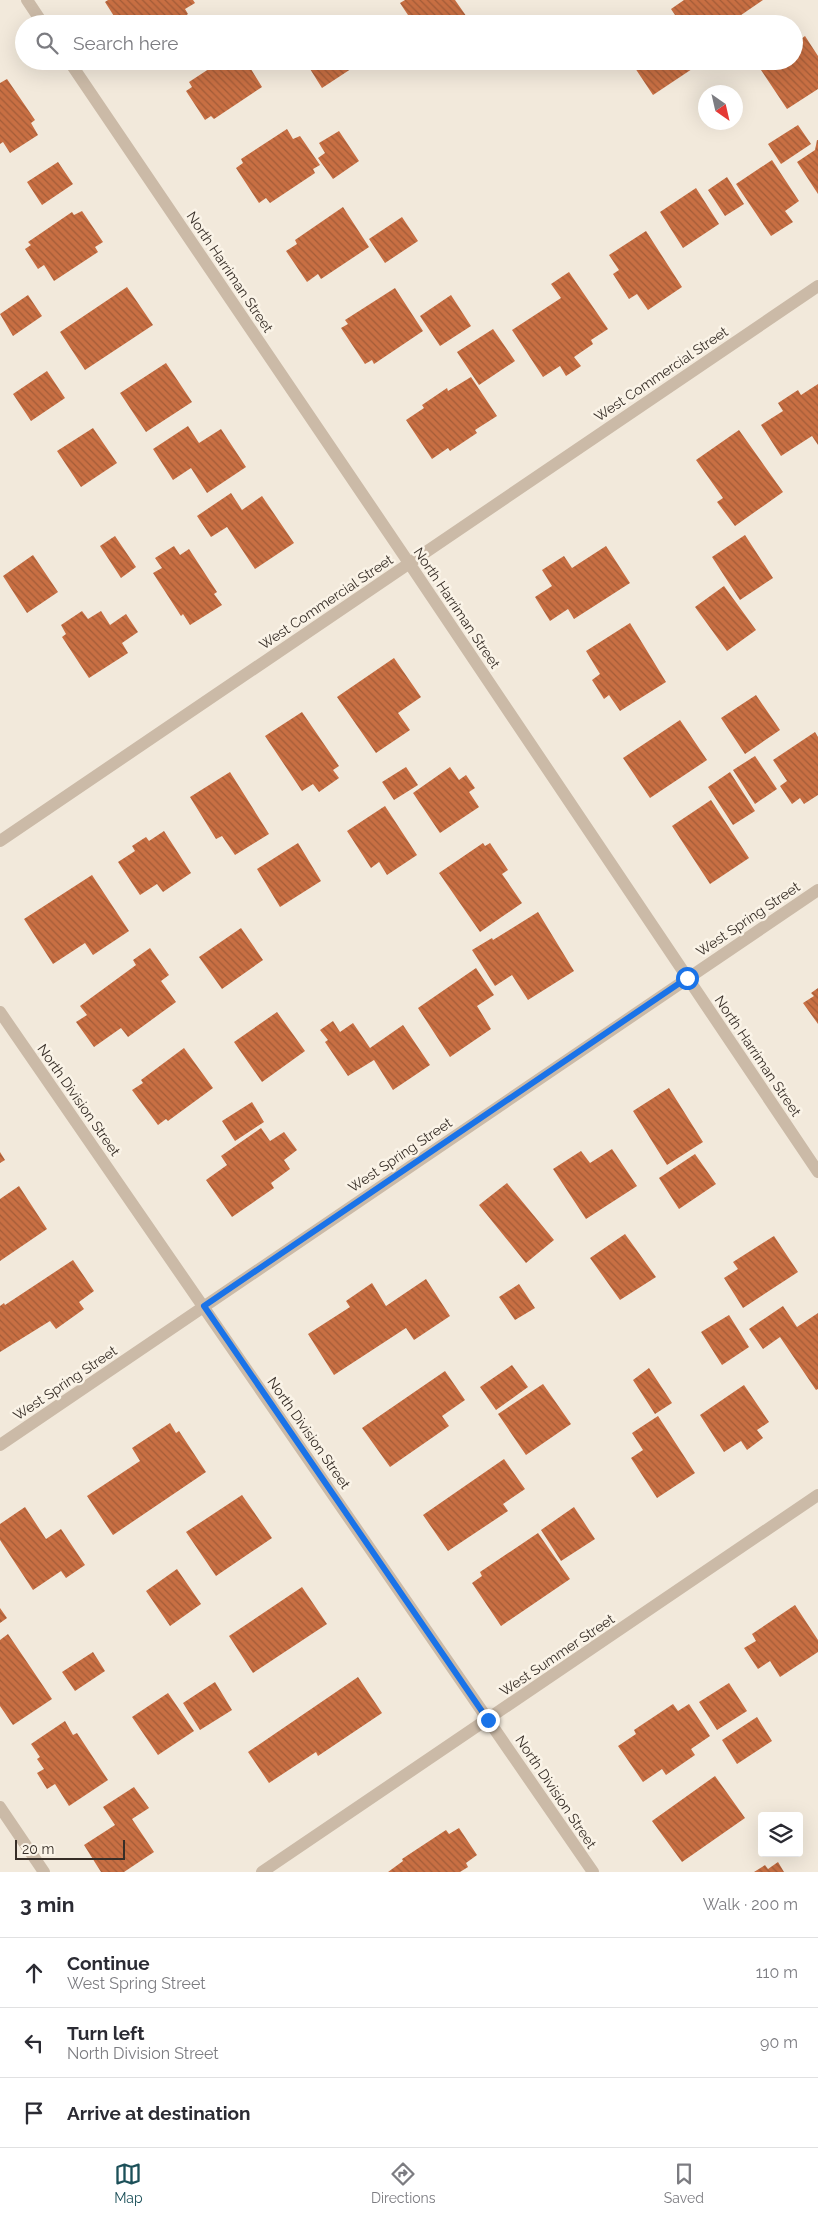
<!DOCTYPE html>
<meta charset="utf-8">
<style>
:root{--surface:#fff;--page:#f2f2f3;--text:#2b2b33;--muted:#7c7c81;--line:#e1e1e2;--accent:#1c5059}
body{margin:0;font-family:Raleway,sans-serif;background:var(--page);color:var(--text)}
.controls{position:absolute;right:15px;bottom:15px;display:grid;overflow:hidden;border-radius:5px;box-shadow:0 5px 20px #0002}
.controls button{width:45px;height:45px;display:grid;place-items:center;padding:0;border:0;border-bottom:1px solid var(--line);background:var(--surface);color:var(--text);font:25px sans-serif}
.compass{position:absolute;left:698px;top:85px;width:45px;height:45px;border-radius:50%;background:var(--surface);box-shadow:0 5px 20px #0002;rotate:146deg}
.scale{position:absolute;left:15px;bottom:12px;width:110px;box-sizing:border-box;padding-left:5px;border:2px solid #372e27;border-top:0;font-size:14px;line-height:18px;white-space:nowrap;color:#372e27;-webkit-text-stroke:4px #faf3e7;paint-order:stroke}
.stop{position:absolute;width:15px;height:15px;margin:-11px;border:4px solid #1a73e8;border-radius:50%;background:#fff}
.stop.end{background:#1a73e8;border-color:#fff;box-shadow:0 1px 5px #0008}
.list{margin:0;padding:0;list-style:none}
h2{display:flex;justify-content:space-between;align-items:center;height:65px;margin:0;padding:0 20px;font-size:21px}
h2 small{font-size:16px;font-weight:400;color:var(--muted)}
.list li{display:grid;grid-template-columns:32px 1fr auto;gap:15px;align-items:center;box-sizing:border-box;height:70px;padding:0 20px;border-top:1px solid var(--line)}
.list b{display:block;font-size:19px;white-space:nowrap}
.list p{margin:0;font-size:16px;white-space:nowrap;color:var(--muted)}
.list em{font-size:16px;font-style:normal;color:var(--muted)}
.icon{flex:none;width:28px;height:28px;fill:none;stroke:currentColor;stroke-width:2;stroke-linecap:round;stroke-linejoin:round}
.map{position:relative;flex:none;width:818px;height:1872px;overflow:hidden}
.search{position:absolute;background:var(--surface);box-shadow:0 5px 20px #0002;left:15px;right:15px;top:15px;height:55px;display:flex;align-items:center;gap:12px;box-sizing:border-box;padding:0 18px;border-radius:28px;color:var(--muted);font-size:19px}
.sheet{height:275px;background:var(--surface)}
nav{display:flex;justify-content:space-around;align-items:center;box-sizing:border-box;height:70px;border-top:1px solid var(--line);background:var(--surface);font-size:14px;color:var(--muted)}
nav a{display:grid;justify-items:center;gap:2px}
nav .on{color:var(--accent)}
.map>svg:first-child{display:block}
</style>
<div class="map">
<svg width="818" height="1872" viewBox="0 0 818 1872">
<defs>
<pattern id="building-back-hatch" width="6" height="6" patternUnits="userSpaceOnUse" patternTransform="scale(1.25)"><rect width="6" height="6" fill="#c86f43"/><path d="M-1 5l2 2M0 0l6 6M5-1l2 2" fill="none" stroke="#a35c38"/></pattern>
</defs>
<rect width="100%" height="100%" fill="#f2e9db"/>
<path fill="url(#building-back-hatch)" d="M108 0H193L195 3 185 9 188 14 174 24H160L158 20 153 24H119L105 2Z
M405 0H455L469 20 464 24H414L400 3Z
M684 0H763L728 24H681L671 9Z
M805 36 818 56V89L787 109 759 67 768 61H794V44Z
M221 61H246L262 87 214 119 211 116 205 120 186 91 192 87 189 82Z
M305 61H359L360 63 322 88Z
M632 61H687L692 69 653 95 631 62Z
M7 79 35 120 31 123 38 135 10 153 3 142 0 144V83Z
M798 125 811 144 781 164 768 144Z
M287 129 293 139 300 136 320 165 313 169 315 173 270 203 266 198 259 203 236 168 243 163 241 159Z
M339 131 359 161 333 179 318 158 325 153 319 143Z
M817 140H818V194L797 162 815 150Z
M772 160 799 201 785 211 793 222 771 236 736 184Z
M58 162 73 184 42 205 27 182Z
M727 177 744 204 725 216 708 190Z
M696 188 719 224 683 248 660 212Z
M343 207 369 247 321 279 318 274 307 282 286 251 297 244 295 240Z
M82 211 103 242 95 247 98 252 54 281 44 265 38 269 25 249 31 245 28 242 72 212 74 215Z
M402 217 418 241 385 263 369 239Z
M646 231 682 287 648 310 637 294 629 299 613 274 619 270 609 255Z
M569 272 608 329 591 340 593 344 574 357 581 366 566 376 560 366 543 377 512 330 561 298 551 284Z
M127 287 153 325 85 370 60 332Z
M395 288 423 331 374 364 372 360 365 364 341 328 348 324 345 320Z
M28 295 42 316 13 336 0 314Z
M451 295 471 326 440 346 420 316Z
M493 329 515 361 479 385 457 352Z
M166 363 192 402 146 432 120 393Z
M47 371 65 398 31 421 13 394Z
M471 377 497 416 475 430 477 433 450 451 448 448 432 459 406 420 424 408 422 405 447 388 448 391Z
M818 384V445L812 436 781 456 761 425 783 411 778 403 798 390 801 395Z
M188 426 199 443 221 429 246 467 207 493 191 468 173 480 153 449Z
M93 428 117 463 81 487 57 451Z
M739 430 783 492 735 526 717 502 723 498 696 460Z
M231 493 242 510 262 496 294 543 255 569 227 527 211 537 197 516Z
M745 535 773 578 740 600 712 557Z
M115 536 136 567 121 578 100 546Z
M174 546 180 555 189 549 217 592 214 594 222 605 190 625 183 614 181 616 153 573 162 568 155 558Z
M606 546 630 583 574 619 568 609 550 621 535 597 552 586 542 570 564 556 572 568Z
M33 555 58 592 27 613 3 576Z
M724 586 756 630 727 651 695 607Z
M82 611 88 619 101 611 110 625 126 614 138 632 122 643 128 653 89 678 62 637 66 634 61 625Z
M630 623 666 682 620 711 609 695 604 699 592 680 600 674 586 651Z
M394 658 421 697 398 713 410 730 376 753 337 697Z
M756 695 780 730 745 754 721 718Z
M302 712 339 766 333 770 339 778 319 792 313 784 302 791 265 736Z
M680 720 707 760 650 798 623 758Z
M815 732 818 737V795L804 804 800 798 792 804 780 786 787 781 773 760Z
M755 756 777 789 755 804 733 770Z
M406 767 418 785 394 800 382 782Z
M450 767 459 780 466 775 475 788 469 792 479 807 440 833 413 793Z
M230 772 269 834 235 855 222 836 216 839 190 797Z
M730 772 755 811 733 825 708 787Z
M711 800 749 858 710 884 672 826Z
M385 806 417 855 387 875 379 862 371 868 347 831Z
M164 831 191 873 163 892 157 884 140 895 118 862 135 851 132 846 146 837 149 841Z
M298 843 321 881 280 907 257 869Z
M483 843 485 846 490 843 508 870 502 874 522 903 480 932 439 873Z
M92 875 129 931 93 955 85 943 53 964 24 919Z
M538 912 574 971 528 1000 512 975 495 986 472 950 492 938 493 940Z
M241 928 263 960 222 989 199 957Z
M150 948 169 975 161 981 176 1002 128 1037 121 1028 94 1047 76 1022 87 1015 80 1006 136 965 133 960Z
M476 968 494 995 477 1006 491 1029 450 1057 418 1008Z
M818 988V1024L803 1003 814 996 811 993Z
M277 1012 305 1051 262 1082 234 1042Z
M333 1021 340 1032 353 1023 370 1048 403 1025 430 1065 393 1090 374 1060 348 1076 325 1042 328 1040 320 1030Z
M184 1048 213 1088 168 1121 166 1119 158 1125 132 1090 143 1083 141 1080Z
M669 1088 703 1142 667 1165 633 1111Z
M252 1102 264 1122 235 1141 222 1121Z
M261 1128 270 1141 284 1132 297 1150 284 1160 290 1169 271 1183 274 1188 232 1217 206 1180 227 1165 221 1156Z
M612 1149 637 1186 586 1219 553 1169 581 1151 590 1163Z
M0 1152 5 1160 0 1163Z
M695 1154 716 1184 679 1209 659 1178Z
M507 1183 554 1240 526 1263 479 1205Z
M19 1186 47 1229 0 1261V1199Z
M625 1234 656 1277 620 1300 590 1258Z
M774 1236 798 1272 743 1308 724 1278 738 1269 733 1262Z
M73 1260 94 1291 79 1302 84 1309 56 1329 50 1321 0 1352V1306L4 1303 5 1305Z
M426 1279 450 1316 414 1340 406 1328 334 1375 308 1334 350 1307 346 1301 372 1283 386 1306Z
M519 1284 535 1308 515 1320 499 1297Z
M783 1306 797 1327 818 1313V1389L816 1390 780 1337 763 1349 749 1329Z
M729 1315 749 1347 722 1365 701 1332Z
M512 1365 528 1387 496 1410 480 1387Z
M649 1368 672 1403 655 1414 633 1380Z
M445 1371 465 1400 442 1416 449 1426 390 1467 362 1428Z
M543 1384 571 1424 526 1455 498 1414Z
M744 1385 769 1422 757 1430 763 1438 747 1450 741 1441 724 1452 700 1415Z
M658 1416 695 1473 657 1498 631 1458 643 1450 632 1433Z
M170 1423 176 1433 179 1431 206 1472 113 1535 87 1496 140 1461 132 1448Z
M504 1459 525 1489 503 1504 508 1511 448 1551 423 1515Z
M242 1495 272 1538 216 1576 186 1532Z
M25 1507 46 1539 61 1529 85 1565 66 1578 61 1571 33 1590 0 1540V1524Z
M574 1507 595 1539 561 1561 541 1530Z
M538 1533 570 1579 501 1626 472 1583 482 1576 480 1572Z
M177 1569 201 1604 170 1626 146 1591Z
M302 1587 327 1624 253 1673 229 1636Z
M795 1605 818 1640V1652L780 1677 770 1661 758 1669 744 1648 756 1641 752 1634Z
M0 1608 7 1618 0 1623Z
M8 1634 52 1699 13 1725 0 1706V1640Z
M93 1652 105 1671 75 1691 62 1672Z
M358 1677 382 1713 318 1756 316 1752 269 1783 248 1752Z
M215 1682 232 1710 200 1730 183 1703Z
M729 1683 747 1711 717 1730 699 1702Z
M168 1693 194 1731 158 1755 132 1717Z
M673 1704 678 1711 689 1704 710 1736 691 1749 695 1755 666 1775 662 1769 643 1782 618 1746 636 1734 634 1730Z
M757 1717 772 1741 737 1764 722 1740Z
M65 1721 73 1735 77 1733 108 1780 69 1806 55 1784 47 1789 37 1773 44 1769 37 1759 40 1757 31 1744Z
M715 1776 745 1818 682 1862 652 1821Z
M134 1787 149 1808 132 1819 154 1852 124 1872H101L84 1845 115 1825 103 1807Z
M459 1828 477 1855 466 1863 468 1867 460 1872H388L403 1861 402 1859 446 1830 449 1834Z
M778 1862 784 1872H754L765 1865 768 1869Z"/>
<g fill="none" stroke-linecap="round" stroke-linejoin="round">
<path stroke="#cbbaa7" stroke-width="12" d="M27 0 43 24
M69 61 409 563 818 1172
M0 841 818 286
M0 1445 818 890
M0 1807 44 1872
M262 1872 818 1495"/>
<path stroke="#cbbaa7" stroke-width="12" d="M0 1012 593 1872"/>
</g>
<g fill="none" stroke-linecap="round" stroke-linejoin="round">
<path stroke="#1a73e8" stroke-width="6" d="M488 1720 204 1306 687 978"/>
</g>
<g text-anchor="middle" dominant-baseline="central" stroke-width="5" stroke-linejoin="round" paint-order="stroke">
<g font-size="14" fill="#372e27" stroke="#faf3e7">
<text transform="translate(230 272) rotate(56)">North Harriman Street</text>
<text transform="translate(661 374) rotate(-34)">West Commercial Street</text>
<text transform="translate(326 602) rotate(-34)">West Commercial Street</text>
<text transform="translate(457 608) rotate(56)">North Harriman Street</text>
<text transform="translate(748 919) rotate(-34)">West Spring Street</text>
<text transform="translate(758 1056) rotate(56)">North Harriman Street</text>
<text transform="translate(79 1100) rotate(55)">North Division Street</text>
<text transform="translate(400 1155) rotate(-34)">West Spring Street</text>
<text transform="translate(65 1383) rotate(-34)">West Spring Street</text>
<text transform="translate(309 1433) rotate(55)">North Division Street</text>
<text transform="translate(557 1655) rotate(-34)">West Summer Street</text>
<text transform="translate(556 1792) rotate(56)">North Division Street</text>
</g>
</g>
</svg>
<div class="controls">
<button><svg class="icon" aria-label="layers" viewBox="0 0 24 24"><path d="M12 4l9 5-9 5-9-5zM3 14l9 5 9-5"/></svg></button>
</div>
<svg class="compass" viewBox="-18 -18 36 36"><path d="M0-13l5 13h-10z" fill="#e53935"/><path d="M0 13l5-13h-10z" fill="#7c7c81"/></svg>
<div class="scale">20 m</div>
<div class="stop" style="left:687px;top:978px"></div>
<div class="stop end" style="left:488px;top:1720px"></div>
<div class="search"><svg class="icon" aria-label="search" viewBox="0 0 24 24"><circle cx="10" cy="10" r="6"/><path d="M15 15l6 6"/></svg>Search here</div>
</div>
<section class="sheet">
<h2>3 min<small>Walk · 200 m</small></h2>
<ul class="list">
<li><svg class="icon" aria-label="ahead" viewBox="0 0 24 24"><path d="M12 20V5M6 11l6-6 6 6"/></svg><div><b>Continue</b><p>West Spring Street</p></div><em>110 m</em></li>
<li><svg class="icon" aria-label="left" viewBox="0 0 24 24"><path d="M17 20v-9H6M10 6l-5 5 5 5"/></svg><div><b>Turn left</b><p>North Division Street</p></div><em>90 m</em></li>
<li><svg class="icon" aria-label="arrive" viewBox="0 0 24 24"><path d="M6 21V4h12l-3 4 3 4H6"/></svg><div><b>Arrive at destination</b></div></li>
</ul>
</section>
<nav>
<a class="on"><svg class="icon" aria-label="map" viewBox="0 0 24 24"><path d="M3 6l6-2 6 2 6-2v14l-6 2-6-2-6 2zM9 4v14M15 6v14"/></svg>Map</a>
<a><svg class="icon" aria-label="directions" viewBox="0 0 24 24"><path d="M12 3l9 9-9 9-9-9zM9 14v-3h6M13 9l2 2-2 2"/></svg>Directions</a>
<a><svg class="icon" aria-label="saved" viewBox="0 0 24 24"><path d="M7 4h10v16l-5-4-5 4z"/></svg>Saved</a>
</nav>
